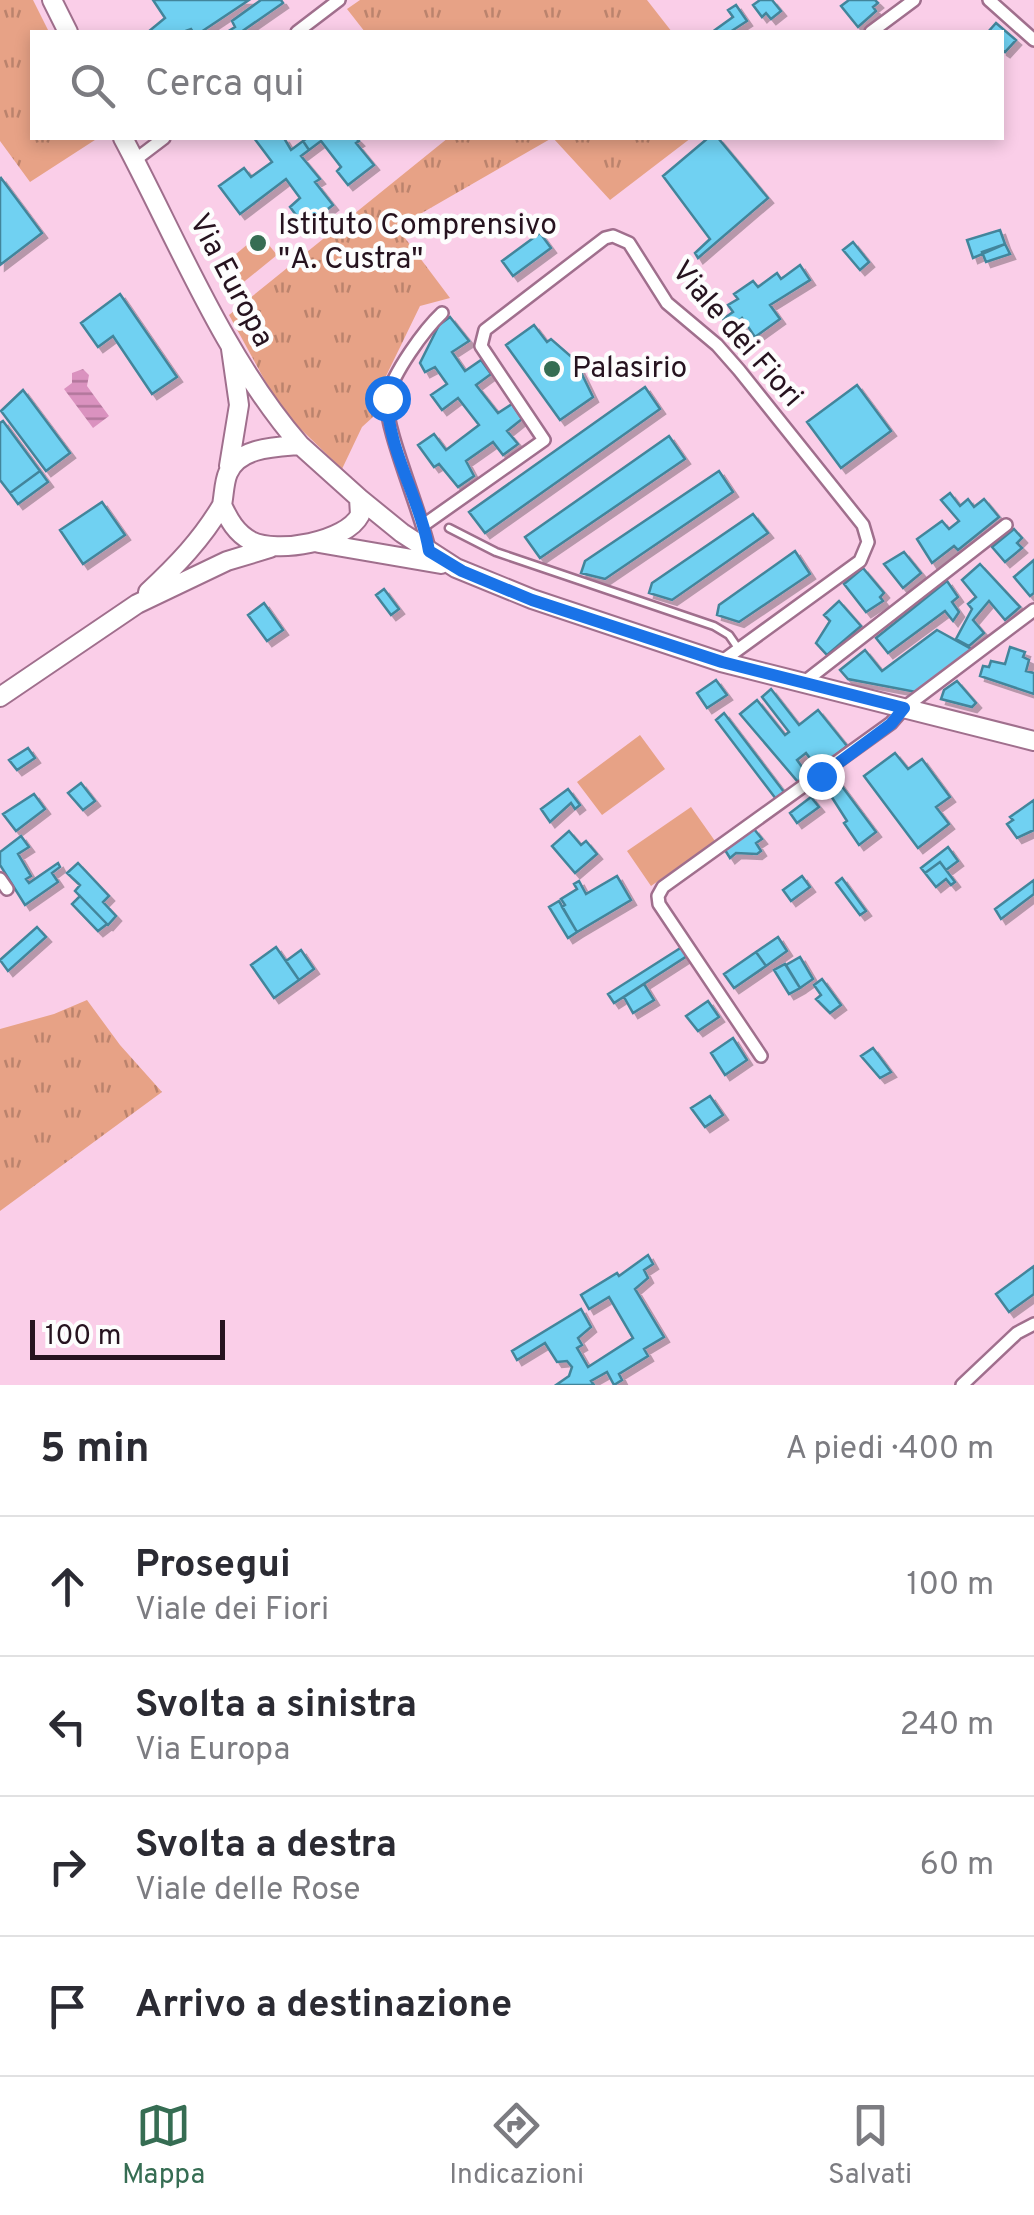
<!DOCTYPE html>
<html lang="it">
<meta charset="utf-8">
<style>
:root{--surface:#fff;--page:#f7f7f7;--text:#2b2b33;--muted:#7c7c81;--line:#e1e1e2;--accent:#366d53}
body{margin:0;font-family:Overpass,sans-serif;background:var(--page);color:var(--text)}
.scale{position:absolute;left:30px;bottom:25px;width:195px;box-sizing:border-box;padding-left:10px;border:5px solid #26131f;border-top:0;font-size:28px;line-height:35px;white-space:nowrap;color:#26131f;-webkit-text-stroke:8px #fdfdfd;paint-order:stroke}
.stop{position:absolute;width:30px;height:30px;margin:-22px;border:8px solid #1a73e8;border-radius:50%;background:#fff}
.stop.end{background:#1a73e8;border-color:#fff;box-shadow:0 2px 10px #0008}
.list{margin:0;padding:0;list-style:none}
h2{display:flex;justify-content:space-between;align-items:center;height:130px;margin:0;padding:0 40px;font-size:42px}
h2 small{font-size:32px;font-weight:400;color:var(--muted)}
.list li{display:grid;grid-template-columns:65px 1fr auto;gap:30px;align-items:center;box-sizing:border-box;height:140px;padding:0 40px;border-top:2px solid var(--line)}
.list b{display:block;font-size:38px;white-space:nowrap}
.list p{margin:0;font-size:32px;white-space:nowrap;color:var(--muted)}
.list em{font-size:32px;font-style:normal;color:var(--muted)}
.icon{flex:none;width:55px;height:55px;fill:none;stroke:currentColor;stroke-width:2;stroke-linecap:round;stroke-linejoin:round}
.map{position:relative;flex:none;width:1034px;height:1385px;overflow:hidden}
.search{position:absolute;background:var(--surface);box-shadow:0 5px 15px #0003;left:30px;right:30px;top:30px;height:110px;display:flex;align-items:center;gap:25px;box-sizing:border-box;padding:0 35px;border-radius:0px;color:var(--muted);font-size:38px}
.sheet{height:690px;background:var(--surface)}
nav{display:flex;justify-content:space-around;align-items:center;box-sizing:border-box;height:140px;border-top:2px solid var(--line);background:var(--surface);font-size:28px;color:var(--muted)}
nav a{display:grid;justify-items:center;gap:5px}
nav .on{color:var(--accent)}
.map>svg:first-child{display:block}
</style>
<div class="map">
<svg width="1034" height="1385" viewBox="0 0 1034 1385">
<defs>
<pattern id="grass-tufts" width="24" height="20" patternUnits="userSpaceOnUse" patternTransform="scale(2.5)"><rect width="24" height="20" fill="#e7a286"/><path d="M3 7l-1-3M5 7V3M7 7l1-3M15 17l-1-3M17 17v-4M19 17l1-3" fill="none" stroke="#bb836d"/></pattern>
<pattern id="water-rules" width="6" height="5" patternUnits="userSpaceOnUse" patternTransform="scale(2.5)"><rect width="6" height="5" fill="#da92bf"/><path d="M0 2.5h6" fill="none" stroke="#b1769b"/></pattern>
<filter id="shadow"><feDropShadow dx="5" dy="5" stdDeviation="0" flood-color="#0004"/></filter>
</defs>
<rect width="100%" height="100%" fill="#facee8"/>
<path fill="url(#grass-tufts)" d="M0 0H33L49 32H32V138H98L30 182 0 141Z
M360 0H647L672 32H365L347 9Z
M448 138H552L401 225 405 238 450 298 420 306 371 407 373 417 362 427 342 469 281 410 229 315Z
M553 138H691L610 200Z
M87 1000 120 1045 162 1092 0 1211V1029L54 1014Z"/>
<path fill="#e7a286" d="M260 234 277 255 240 285 224 264Z
M640 735 665 769 602 815 577 782Z
M691 807 715 841 651 886 627 851Z"/>
<path fill="url(#water-rules)" d="M83 369 89 375 87 386 109 416 93 428 64 389 72 383V373Z"/>
<path fill="#70d1f2" stroke="#43859b" stroke-width="2.5" filter="url(#shadow)" d="M153 0H249L201 32H193L191 29 183 32H148L165 18Z
M261 0H281L283 3 241 32H227L235 27 232 21Z
M760 0H772L781 11 771 19 766 13 762 17 753 5Z
M849 0H875L878 3 873 7 876 11 858 27 841 6Z
M736 5 747 21 730 32H717L715 30 733 17 728 10Z
M996 23 1016 40 1005 52 1002 50V32H988Z
M254 138H284L291 150 303 141 309 150 301 156 320 179 315 182 333 205 305 227 290 207 300 198 286 179 240 214 219 186 244 168 251 177 272 162Z
M307 138H356L359 141 356 143 374 165 348 185 337 171 341 167 321 141 309 150 303 141Z
M708 138H718L768 198 698 258 695 253 710 239 663 176Z
M1 178 42 233 0 265V179Z
M1000 230 1005 244 973 258 967 240Z
M540 233 551 248 513 276 502 261Z
M853 242 869 262 860 270 843 250Z
M1005 244 1010 254 986 262 982 252Z
M800 265 810 280 770 305 780 319 755 337 742 318 739 321 743 327 734 333 723 319 733 312 728 305 738 299 734 294 753 281 758 287 777 273 781 279Z
M120 294 177 377 152 394 113 336 98 347 81 323Z
M450 317 469 341 452 352 465 371 481 360 491 374 476 385 498 413 512 404 522 419 507 431 518 444 503 455 493 442 466 461 474 476 458 487 439 464 434 467 418 445 434 434 446 450 479 425 458 398 442 410 431 395 447 384 435 367 425 372 420 363 439 325Z
M534 325 547 342 551 339 575 360 593 397 560 420 506 345Z
M857 385 891 431 841 468 807 422Z
M645 387 660 409 485 533 469 512Z
M23 390 70 453 46 471 1 411Z
M3 421 40 471 10 493 0 480V423Z
M669 436 685 459 540 558 525 537Z
M40 471 48 482 18 504 10 493Z
M719 471 733 492 605 579 581 573 585 561Z
M950 493 960 506 968 499 974 507 984 499 999 517 958 550 954 546 932 563 917 539 942 521 949 529 959 521 941 500Z
M102 502 125 535 83 564 60 530Z
M753 514 768 533 672 600 649 593 652 583Z
M1014 529 1022 538 1017 543 1022 548 1005 562 992 547Z
M795 551 810 574 739 622 717 615 719 605Z
M904 552 921 573 903 588 884 564Z
M1034 560V593L1030 596 1014 577Z
M980 564 1020 607 1005 620 989 601 973 620 984 633 969 646 956 639 972 609 968 604 976 597 962 580Z
M863 568 884 593 880 597 883 601 866 612 844 584Z
M947 581 958 597 952 602 959 612 953 621 945 611 888 653 876 638Z
M384 589 399 609 391 615 376 595Z
M839 601 861 626 827 655 816 643 830 621 824 615Z
M264 603 283 630 267 641 248 615Z
M937 630 973 650 916 692 848 679 840 670 865 650 882 671Z
M1010 647 1025 652 1023 657 1029 660 1026 671 1034 673V694L980 676 983 666 989 667 991 661 1005 664Z
M716 680 727 695 707 708 697 693Z
M957 681 976 703 972 707 941 699 944 690Z
M771 689 799 725 818 710 847 746 818 769 806 753 797 760 808 775 798 782 740 714 757 700 785 735 789 732 762 697Z
M724 713 784 792 776 799 716 720Z
M28 748 35 758 17 770 9 760Z
M895 753 908 769 922 759 950 797 936 807 949 824 918 848 864 776Z
M835 777 876 832 859 845 844 823 847 821 824 785Z
M81 783 95 801 83 810 68 793Z
M568 789 580 805 575 809 571 803 550 822 541 809Z
M34 794 45 809 16 831 3 814Z
M811 797 819 807 797 823 790 813Z
M1034 800V830L1017 838 1007 824 1013 820 1010 817Z
M754 829 762 839 756 843 761 851 757 854 736 853 730 858 725 850Z
M569 831 581 845 586 841 597 854 575 873 552 846Z
M21 836 29 847 18 854 31 876 26 879 29 883 58 863 60 867 52 873 58 882 25 905 0 865V852Z
M948 847 958 861 946 870 940 862 925 873 921 868Z
M940 862 955 882 951 885 946 879 936 887 925 873Z
M78 863 109 896 103 902 116 916 108 925 75 891 80 885 67 873Z
M617 876 631 900 577 932 562 907 565 905 561 899 577 889 574 884 579 881 586 894Z
M802 876 810 887 791 901 783 890Z
M842 878 866 911 860 915 836 883Z
M1034 880V894L1001 919 995 909Z
M80 896 107 924 98 931 72 904Z
M559 901 577 932 568 938 549 907Z
M37 927 46 937 8 971 0 960Z
M778 937 787 951 766 966 756 952Z
M276 947 299 980 274 998 251 965Z
M682 947 687 956 614 1003 608 994Z
M301 950 314 969 299 980 286 961Z
M756 952 766 966 734 988 724 974Z
M800 957 813 979 800 988 786 965Z
M785 964 800 988 789 994 774 970Z
M822 979 841 1005 830 1013 816 999 821 995 814 985Z
M644 984 654 1000 633 1013 624 997Z
M708 1001 719 1017 698 1031 686 1016Z
M733 1038 747 1060 725 1075 711 1053Z
M873 1048 891 1072 880 1078 861 1056Z
M710 1096 723 1115 705 1127 691 1108Z
M648 1255 653 1264 644 1270 648 1278 635 1289 664 1337 644 1349 648 1356 619 1374 622 1380 614 1385 607 1372 591 1381 594 1385H556L569 1376 572 1367 567 1361 557 1362 545 1343 517 1360 512 1351 581 1309 591 1327 578 1338 582 1345 577 1348 588 1367 633 1338 609 1297 589 1309 581 1295 617 1273 619 1276Z
M1034 1266V1294L1009 1312 996 1294Z"/>
<g fill="none" stroke-linecap="round" stroke-linejoin="round">
<defs>
<path id="lane" d="M449 528 496 552 714 626 729 635 738 648"/>
<path id="street" d="M989 0 1034 40
M297 32 339 0
M871 32 914 0
M135 160 164 138
M425 524 544 440 481 346 485 330 605 238 613 236 629 243 667 303 717 345 739 370 863 525 868 542 860 561 721 662
M429 550C423 517 382 422 387 398 393 373 424 330 442 313
M803 683 1006 525
M0 879 7 889
M761 1056 659 904 658 896 663 887 891 723 904 708 1034 610
M962 1385 1017 1333 1034 1324"/>
<path id="secondary" d="M52 0 68 32
M123 138C178 241 223 356 300 445
M300 445 359 498 360 515C346 542 277 554 251 541 236 533 229 520 222 505 224 495 224 482 228 473 239 447 276 447 300 445Z
M229 466 239 405 231 349
M359 498 402 533 456 568 532 599 721 662 1034 741
M319 543 441 564
M148 592C177 565 202 539 222 505
M0 697 137 604 227 561 270 548"/>
</defs>
<use href="#lane" stroke="#a06f8d" stroke-width="11"/>
<use href="#street" stroke="#a06f8d" stroke-width="16"/>
<use href="#secondary" stroke="#a06f8d" stroke-width="22"/>
<use href="#lane" stroke="#fff" stroke-width="6"/>
<use href="#street" stroke="#fff" stroke-width="11"/>
<use href="#secondary" stroke="#fff" stroke-width="18"/>
</g>
<g fill="none" stroke-linecap="round" stroke-linejoin="round">
<path stroke="#1a73e8" stroke-width="12" d="M387 398C387 448 421 501 429 551L462 571 532 600 722 662 904 708 891 724 821 776"/>
</g>
<g fill="#366d53" stroke="#fdfdfd" stroke-width="4">
<circle cx="258" cy="243" r="10"/>
<circle cx="552" cy="369" r="10"/>
</g>
<g text-anchor="middle" dominant-baseline="central" stroke-width="9" stroke-linejoin="round" paint-order="stroke">
<g font-size="30" fill="#26131f" stroke="#fdfdfd" text-anchor="start">
<text x="278" y="226">Istituto Comprensivo<tspan x="278" dy="34">"A. Custra"</tspan></text>
<text x="572" y="369">Palasirio</text>
</g>
<g font-size="30" fill="#26131f" stroke="#fdfdfd">
<text transform="translate(230 281) rotate(62)">Via Europa</text>
<text transform="translate(736 335) rotate(49)">Viale dei Fiori</text>
</g>
</g>
</svg>
<div class="scale">100 m</div>
<div class="stop" style="left:387px;top:398px"></div>
<div class="stop end" style="left:821px;top:776px"></div>
<div class="search"><svg class="icon" aria-label="search" viewBox="0 0 24 24"><circle cx="10" cy="10" r="6"/><path d="M15 15l6 6"/></svg>Cerca qui</div>
</div>
<section class="sheet">
<h2>5 min<small>A piedi · 400 m</small></h2>
<ul class="list">
<li><svg class="icon" aria-label="ahead" viewBox="0 0 24 24"><path d="M12 20V5M6 11l6-6 6 6"/></svg><div><b>Prosegui</b><p>Viale dei Fiori</p></div><em>100 m</em></li>
<li><svg class="icon" aria-label="left" viewBox="0 0 24 24"><path d="M17 20v-9H6M10 6l-5 5 5 5"/></svg><div><b>Svolta a sinistra</b><p>Via Europa</p></div><em>240 m</em></li>
<li><svg class="icon" aria-label="right" viewBox="0 0 24 24"><path d="M7 20v-9h11M14 6l5 5-5 5"/></svg><div><b>Svolta a destra</b><p>Viale delle Rose</p></div><em>60 m</em></li>
<li><svg class="icon" aria-label="arrive" viewBox="0 0 24 24"><path d="M6 21V4h12l-3 4 3 4H6"/></svg><div><b>Arrivo a destinazione</b></div></li>
</ul>
</section>
<nav>
<a class="on"><svg class="icon" aria-label="map" viewBox="0 0 24 24"><path d="M3 6l6-2 6 2 6-2v14l-6 2-6-2-6 2zM9 4v14M15 6v14"/></svg>Mappa</a>
<a><svg class="icon" aria-label="directions" viewBox="0 0 24 24"><path d="M12 3l9 9-9 9-9-9zM9 14v-3h6M13 9l2 2-2 2"/></svg>Indicazioni</a>
<a><svg class="icon" aria-label="saved" viewBox="0 0 24 24"><path d="M7 4h10v16l-5-4-5 4z"/></svg>Salvati</a>
</nav>
